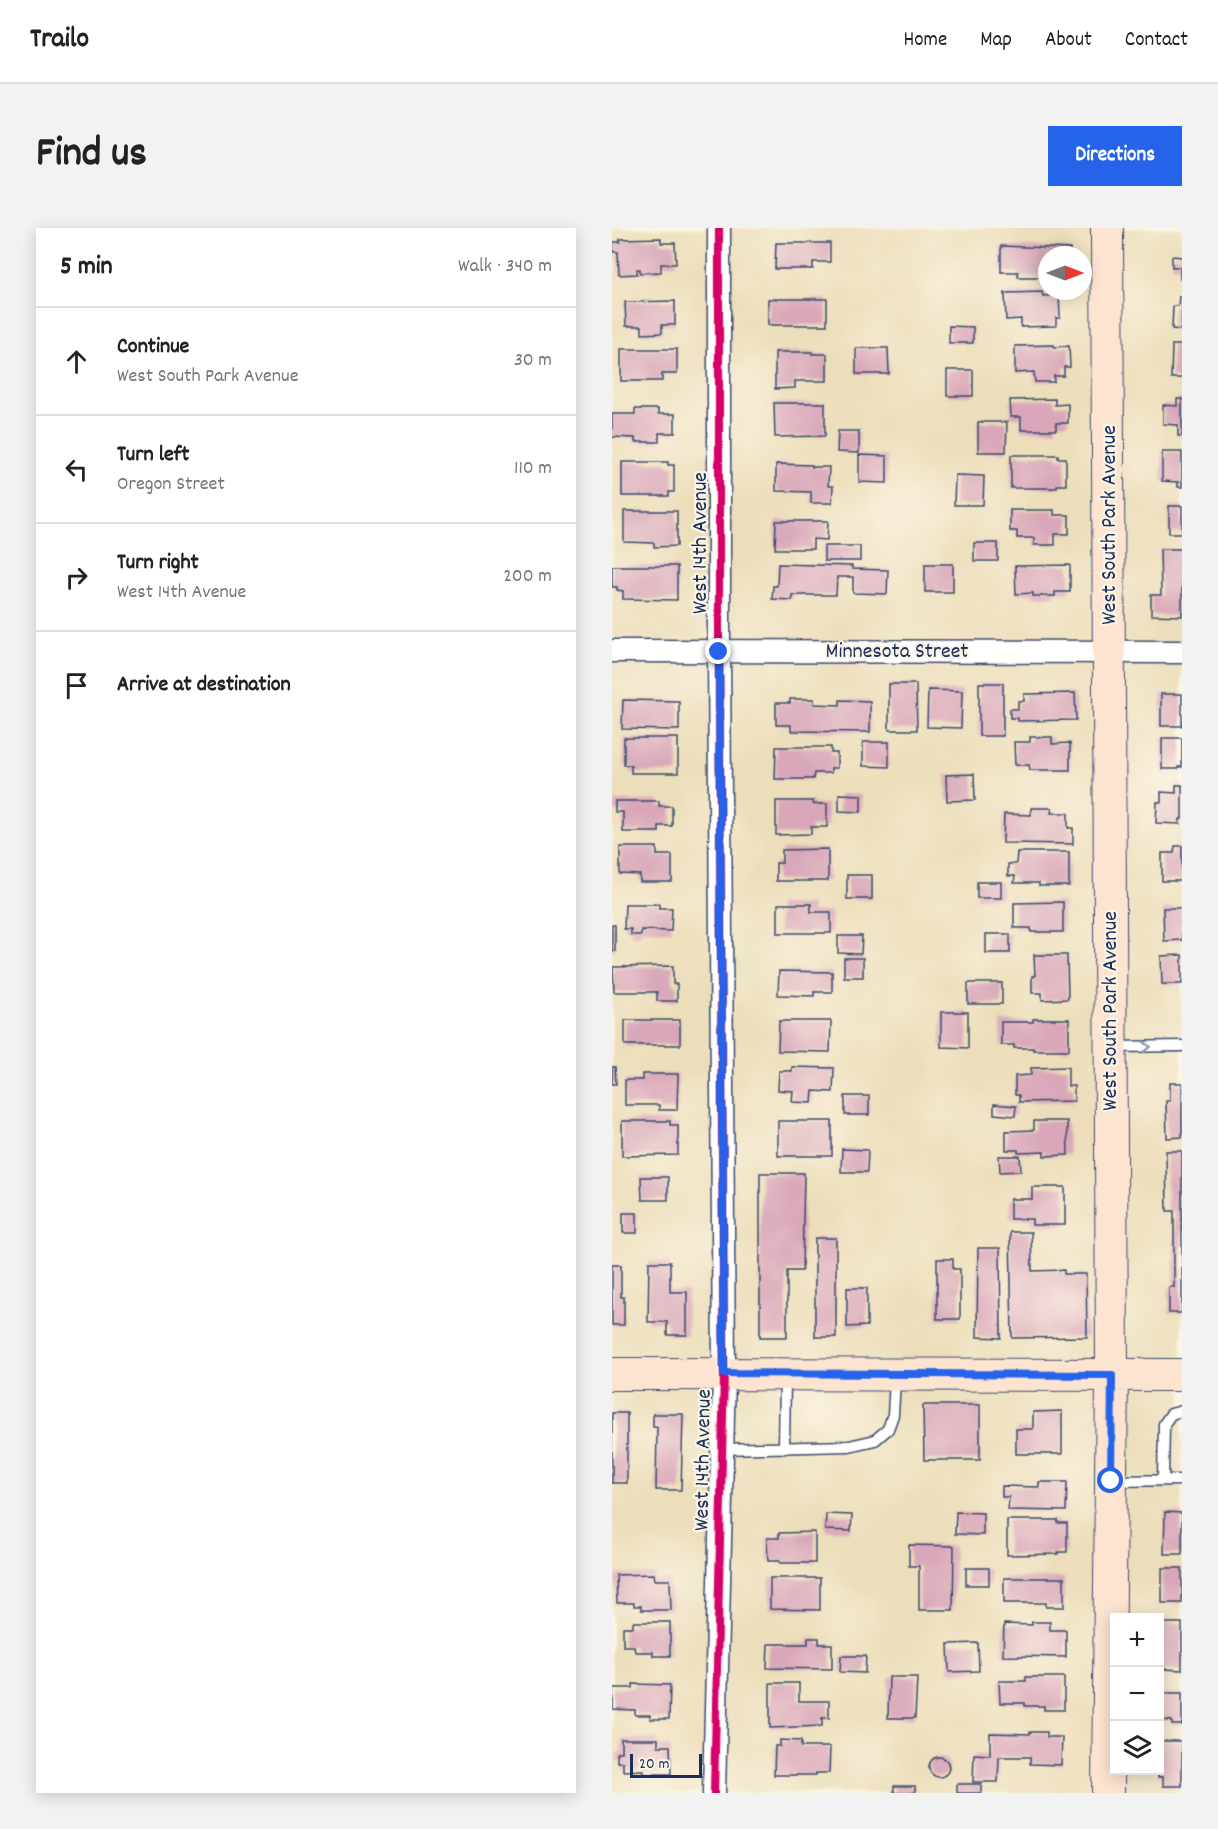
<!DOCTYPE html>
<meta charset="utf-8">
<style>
:root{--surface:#fff;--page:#f2f2f2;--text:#222;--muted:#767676;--line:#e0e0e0;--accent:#2563eb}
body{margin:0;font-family:Dekko,sans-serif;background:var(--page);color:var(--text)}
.controls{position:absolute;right:18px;bottom:18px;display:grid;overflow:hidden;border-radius:0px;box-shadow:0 3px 15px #0003}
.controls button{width:54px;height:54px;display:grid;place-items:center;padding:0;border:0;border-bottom:2px solid var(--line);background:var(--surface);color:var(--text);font:30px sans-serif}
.compass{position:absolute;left:426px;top:18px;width:54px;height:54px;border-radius:50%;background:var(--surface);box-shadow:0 3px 15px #0003;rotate:90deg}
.scale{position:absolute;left:18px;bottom:15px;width:72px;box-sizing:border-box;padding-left:6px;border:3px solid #1b2f5e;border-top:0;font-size:16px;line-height:21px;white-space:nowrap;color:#1b2f5e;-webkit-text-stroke:4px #fcf5e5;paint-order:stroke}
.stop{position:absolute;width:18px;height:18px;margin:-14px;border:4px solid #2563eb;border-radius:50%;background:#fff}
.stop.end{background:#2563eb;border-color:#fff;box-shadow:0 2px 6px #0008}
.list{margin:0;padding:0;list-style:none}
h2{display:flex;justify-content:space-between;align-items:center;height:78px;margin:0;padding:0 24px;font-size:26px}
h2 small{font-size:20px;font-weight:400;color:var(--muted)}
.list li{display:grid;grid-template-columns:39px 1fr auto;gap:18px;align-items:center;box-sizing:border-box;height:108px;padding:0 24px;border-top:2px solid var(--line)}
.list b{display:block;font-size:22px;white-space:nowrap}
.list p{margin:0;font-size:20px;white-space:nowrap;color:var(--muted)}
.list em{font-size:20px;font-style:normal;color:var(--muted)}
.icon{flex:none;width:33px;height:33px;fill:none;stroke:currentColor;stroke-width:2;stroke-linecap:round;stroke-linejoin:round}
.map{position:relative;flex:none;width:570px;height:1565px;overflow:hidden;border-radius:0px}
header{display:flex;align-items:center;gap:36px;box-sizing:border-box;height:84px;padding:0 30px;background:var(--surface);border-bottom:2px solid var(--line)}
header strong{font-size:28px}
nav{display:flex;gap:33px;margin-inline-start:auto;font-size:21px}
.intro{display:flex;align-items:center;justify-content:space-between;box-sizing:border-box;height:144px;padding:0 36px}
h1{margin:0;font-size:42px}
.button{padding:15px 27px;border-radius:0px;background:var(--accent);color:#fff;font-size:21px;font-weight:700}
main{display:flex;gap:36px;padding:0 36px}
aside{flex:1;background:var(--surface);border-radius:0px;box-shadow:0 3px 15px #0003}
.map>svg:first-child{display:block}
</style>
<header>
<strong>Trailo</strong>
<nav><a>Home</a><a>Map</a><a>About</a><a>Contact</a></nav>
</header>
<div class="intro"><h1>Find us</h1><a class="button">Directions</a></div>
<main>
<aside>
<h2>5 min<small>Walk · 340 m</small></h2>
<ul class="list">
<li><svg class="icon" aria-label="ahead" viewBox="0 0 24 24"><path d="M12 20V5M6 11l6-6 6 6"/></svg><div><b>Continue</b><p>West South Park Avenue</p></div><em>30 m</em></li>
<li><svg class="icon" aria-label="left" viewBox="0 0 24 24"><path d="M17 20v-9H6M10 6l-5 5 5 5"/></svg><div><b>Turn left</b><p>Oregon Street</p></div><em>110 m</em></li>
<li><svg class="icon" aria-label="right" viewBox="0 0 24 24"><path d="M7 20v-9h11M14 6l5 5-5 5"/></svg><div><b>Turn right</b><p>West 14th Avenue</p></div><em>200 m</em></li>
<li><svg class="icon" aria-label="arrive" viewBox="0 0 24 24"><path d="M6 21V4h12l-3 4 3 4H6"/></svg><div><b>Arrive at destination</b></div></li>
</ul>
</aside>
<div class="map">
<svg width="570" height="1565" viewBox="0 0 570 1565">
<rect width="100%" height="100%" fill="#fcf5e5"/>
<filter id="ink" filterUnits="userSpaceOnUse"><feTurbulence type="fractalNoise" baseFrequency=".0167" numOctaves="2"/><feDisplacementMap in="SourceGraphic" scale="12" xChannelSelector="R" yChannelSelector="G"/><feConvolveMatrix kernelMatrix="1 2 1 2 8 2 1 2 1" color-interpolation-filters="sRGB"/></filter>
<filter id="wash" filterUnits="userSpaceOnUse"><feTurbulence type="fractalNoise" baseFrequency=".008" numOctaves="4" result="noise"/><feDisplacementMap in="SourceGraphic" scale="24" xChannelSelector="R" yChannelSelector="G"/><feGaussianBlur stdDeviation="1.35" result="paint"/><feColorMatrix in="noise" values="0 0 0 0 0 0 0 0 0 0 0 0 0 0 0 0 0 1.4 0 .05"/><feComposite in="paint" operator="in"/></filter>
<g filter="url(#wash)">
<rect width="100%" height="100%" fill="#ecdeba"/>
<g id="blocks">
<path fill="#d9a7b9" d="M49 10V15H63L64 36H49V44L28 45V41H25V46L7 47 6 24H1V14H8V11Z
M164 15H218V34H201V41H163Z
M389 18 458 21V27H435V49H406V44H389Z
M560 28 570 29V51H568V39H560Z
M430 64 431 68 447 67 448 90H444V98L409 99V91L394 92 393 65Z
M567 68H570V102L560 101 561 78H566Z
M156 71H215V97H156Z
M63 73V97H50V105L30 106V98H14L13 74Z
M337 98 361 99V115H337Z
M442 117V119L457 118 458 139H452V148H442V154H423L422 144 403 145V118Z
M560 117H570V150H559Z
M244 120H276L277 146H244Z
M9 121H65V146H50V153H9Z
M163 124H200V126H215V153H183V160L163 161Z
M335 142H361V168H335Z
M443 171V177L456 176V195H444V202H409V189H399L398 172Z
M565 171H570V208H566V197L551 196V177L565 178Z
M162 175H213V208L163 209Z
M23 181H46V186H63V205H47V214H23V210L0 209V186H23Z
M366 194H395L394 224H366Z
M226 203H247V225L225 224Z
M550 224H570V259H566V254L550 253Z
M247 227 275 228V255L247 254Z
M399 227H446V230H454V257H445V260H399Z
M10 234H56V237H62V264H57V268H10Z
M164 236 200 237V239H217L216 258H221L220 275H199V264L164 263Z
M343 247 372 248 371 277H342Z
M557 278H570V305H557Z
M398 282H442V287H457V306H443V317H422V310H405V303H398Z
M12 283H65V318L42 319V315L12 314Z
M164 293H216L215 312 201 311V321H163Z
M362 315H386V333H362Z
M212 318H248V333H212Z
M548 321H570V388L539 387V367H549Z
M166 336 240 338V341L276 342 275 366 241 365V349H225L224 367H180V372L160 371 161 358H165Z
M313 336H341V364H313Z
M458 337V364H443V368H421V365L404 366 403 338Z
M0 338H65V372L11 371V363L5 362V359H0Z
M367 455H391V508H367Z
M277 456H304L305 502H277Z
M316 462 350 463 349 500 315 499Z
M463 465 464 492 406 493V490H398V481H406V473H412V466Z
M549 466H570V498H549Z
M178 471H202V476L228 477V472L258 473V504L179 503V497H164V475H178Z
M11 472 67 473V502L10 501Z
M418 509H440V516L458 515V542H418L417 537H403L402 514H418Z
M12 510H66V545H19V537H12Z
M550 510H570V539H566V541H550Z
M251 514H277V539L251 538Z
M164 519H219V525H225V540H219V545H202L201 551H163Z
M362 546 363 572 335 573 334 547Z
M564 557H570V591H568V596L544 595 545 574H549V564L564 565Z
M227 566 249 567V584L227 583Z
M3 573H47V578H60V598H47V604H11V584H3Z
M164 573H201V576H215V599H199V606L164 607Z
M419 580H440L439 585H456V600H461V616L391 615 392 586 419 587Z
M563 618H570V653H550V625H562Z
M8 619H45V627H60V654H28V647L8 646Z
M216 621V653H164V635H170V622Z
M405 624H457V658H427V655H402L403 648H396V636H404Z
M235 647H260V671H235Z
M365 654H389V670H365Z
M451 674V704H419V700H402V675Z
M13 676H47V680H60L59 703 29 702V707H19V701H12Z
M166 676H199V684H219V705H166Z
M551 680H570V712L552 713Z
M0 697H3V723H0Z
M374 706H398V725H374Z
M226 708H250L249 726 226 725Z
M422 727H455L456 771 430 772V765H420V748H423Z
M570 727V756H550L549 728Z
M232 730H251V749H232Z
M61 738V756H65V773H45V764H2L1 739Z
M167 743 220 744V764H202V768L166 767Z
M356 755H390V776H356Z
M329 784H356V820L329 819Z
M421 791H457V822H421V820H402V817H389V794H421Z
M13 792H68V817H13Z
M167 793H219L218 824 166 823Z
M0 839H3L4 856H0Z
M180 839 222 840 221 864 201 863 200 875 180 874 181 863 166 862 167 843H180Z
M456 839V858H462V873L407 874V867H403V848L419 847V840Z
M30 846H66L65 882H47V877H13V852H30Z
M558 855H570V909L555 910 554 873H558Z
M233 868H257V887H233Z
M382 876 404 878 403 888 382 886Z
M10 893H58V897H66V927L10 928Z
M166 893H220V928H166Z
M422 893H455L456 927 432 928V924L406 925V922H394V903L422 902Z
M230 921 256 922 255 944H229Z
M554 923H570V1085H557V1059H562V983H555Z
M387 928H408L409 943 388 944Z
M148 945H192L190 1043H175V1109H148Z
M29 949H56V972H30Z
M420 959H453V997H420V991H398V971H420Z
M11 985H25V1005H11Z
M398 1004H419L420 1043 452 1042V1046H474L475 1109 400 1110Z
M203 1010H224V1109H203Z
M366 1020H388L389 1110 365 1109Z
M325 1031H341V1041H348V1091H325Z
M37 1034H58V1064H75V1107H55V1094H36Z
M0 1037H9V1069H12V1097H0Z
M235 1060H255V1098L235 1099Z
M311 1177H368V1232H312Z
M450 1183V1226H404V1201H421V1184Z
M0 1185H15V1255H0Z
M41 1186H71L69 1262H44L45 1199H41Z
M427 1254H455L454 1283 396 1282 397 1269H390V1258L427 1259Z
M344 1284 371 1285V1307L343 1306Z
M553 1284 570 1285V1326H552Z
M214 1286 240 1287 239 1303 213 1302Z
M395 1292H446V1295H455V1324H446V1326L395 1327Z
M203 1304V1335H168V1333H156L155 1310H167V1305Z
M297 1317 342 1318 341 1382H307V1338H297Z
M354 1340H377V1357H354Z
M550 1340H570V1375H550Z
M42 1346 43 1352H58L59 1382H29V1378H22V1375H5L4 1347Z
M158 1350H208V1382L158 1381Z
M392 1350H452V1379H434V1375H392Z
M21 1394H58V1428H41V1424H23L22 1418H11V1399H21Z
M420 1394H438V1402H454V1429L391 1428 392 1396 420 1397Z
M550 1395H570V1442L550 1441 548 1423Z
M196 1410H207V1416H220V1441L155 1440 156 1416H196Z
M366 1415 367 1443 337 1444 336 1416Z
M229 1428H254L253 1445 228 1444Z
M277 1449H305L303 1490H276Z
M414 1449H452V1482H432V1478H413V1475H388L387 1453H414Z
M158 1455H187V1473H217V1490H210V1498L158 1500Z
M21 1456 58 1457 57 1491H38V1487H23V1482L1 1481V1460H21Z
M550 1465H570V1497H560V1493L549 1492Z
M418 1504H435V1509H450L449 1537 418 1536V1529H387L386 1554H361L362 1526 378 1527V1505L418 1506Z
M9 1511H46V1518H58L59 1546H31V1542L11 1543V1534H5V1524H9Z
M168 1512 189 1513V1519H218L217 1545H204V1547H162L163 1518H168Z
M549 1513H570V1558H551V1549H546L548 1531H549Z
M317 1539a10 10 0 1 1 20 0a10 10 0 1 1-20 0Z
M345 1556H369V1565H345Z
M282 1558H303V1565H282Z"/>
</g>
</g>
<g filter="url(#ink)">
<use href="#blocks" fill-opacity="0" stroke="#3a496c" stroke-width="1.5"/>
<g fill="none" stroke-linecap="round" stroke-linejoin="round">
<defs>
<path id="lane" d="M503 819 570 818
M172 1220 173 1149
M110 1221 237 1218 263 1212 276 1201 281 1187 283 1151
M551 1252 552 1196 559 1186 570 1183
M501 1253 570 1252"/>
<path id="street" d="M0 423 570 424
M102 1565 112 1145 107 424V0"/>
<path id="secondary" d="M495 0 500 1147 496 1565
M0 1146 570 1147"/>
</defs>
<use href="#lane" stroke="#3a496c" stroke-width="13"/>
<use href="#street" stroke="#3a496c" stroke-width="25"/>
<use href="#secondary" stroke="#3a496c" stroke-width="34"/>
<use href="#lane" stroke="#fff" stroke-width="10"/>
<use href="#street" stroke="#fff" stroke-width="22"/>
<use href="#secondary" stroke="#fde4d1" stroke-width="32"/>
<defs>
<path id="cycleway" d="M102 1565 112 1145 107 424V0"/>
</defs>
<use href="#cycleway" stroke="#fcf5e5" stroke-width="11"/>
<use href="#cycleway" stroke="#d6006c" stroke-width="8"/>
</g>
<defs><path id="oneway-chevron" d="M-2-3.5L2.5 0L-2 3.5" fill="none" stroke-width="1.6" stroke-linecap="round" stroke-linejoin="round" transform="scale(1.5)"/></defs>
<use stroke="#8d97ae" href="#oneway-chevron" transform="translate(535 819) rotate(-1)"/>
</g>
<g fill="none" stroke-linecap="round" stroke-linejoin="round" filter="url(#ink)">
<path stroke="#2563eb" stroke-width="8" d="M107 424 112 1145 500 1147 499 1253"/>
</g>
<g text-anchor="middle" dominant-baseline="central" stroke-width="4.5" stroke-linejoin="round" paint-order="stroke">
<g font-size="22" fill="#1b2f5e" stroke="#fcf5e5">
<text transform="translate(498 297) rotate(-90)">West South Park Avenue</text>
<text transform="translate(89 315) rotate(-90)">West 14th Avenue</text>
<text x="285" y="424">Minnesota Street</text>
<text transform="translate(499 783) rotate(-90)">West South Park Avenue</text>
<text transform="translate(92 1232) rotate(-89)">West 14th Avenue</text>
</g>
</g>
</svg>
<div class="controls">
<button>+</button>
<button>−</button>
<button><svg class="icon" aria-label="layers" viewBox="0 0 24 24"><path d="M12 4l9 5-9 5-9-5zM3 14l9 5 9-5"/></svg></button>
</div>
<svg class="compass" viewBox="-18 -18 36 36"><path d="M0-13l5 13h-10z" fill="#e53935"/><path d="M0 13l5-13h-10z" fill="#767676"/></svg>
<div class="scale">20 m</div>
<div class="stop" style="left:499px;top:1253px"></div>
<div class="stop end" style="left:107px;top:424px"></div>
</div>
</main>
